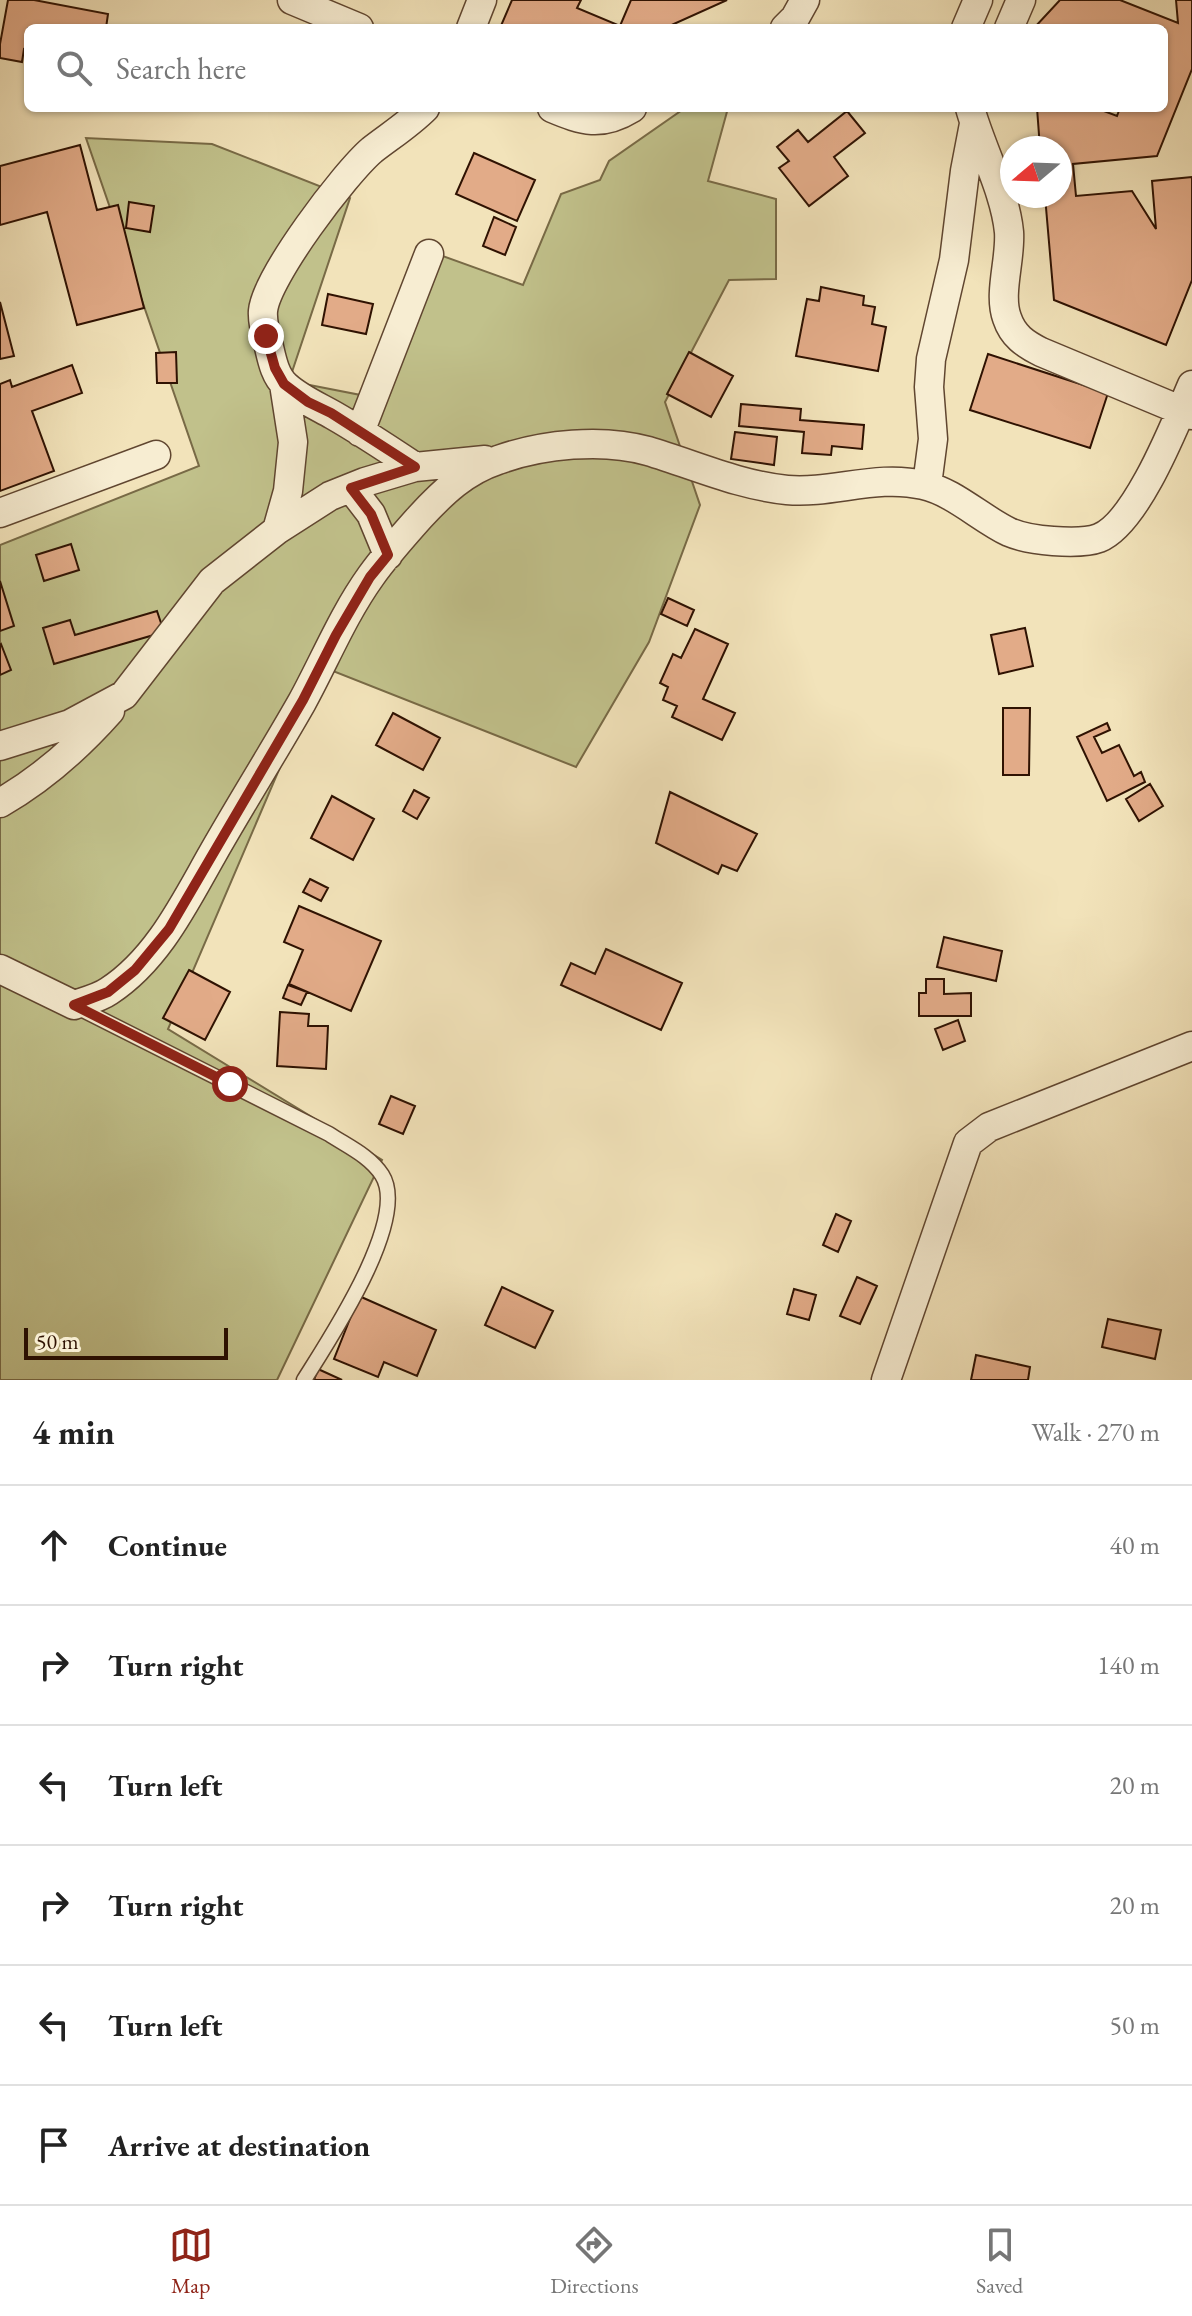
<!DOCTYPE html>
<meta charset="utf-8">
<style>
:root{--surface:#fff;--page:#f6f6f6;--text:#222;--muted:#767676;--line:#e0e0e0;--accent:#8f2418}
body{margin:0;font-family:"EB Garamond",serif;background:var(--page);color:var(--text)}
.compass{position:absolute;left:1000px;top:136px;width:72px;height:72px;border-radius:50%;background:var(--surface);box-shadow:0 2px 6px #0004;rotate:251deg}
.scale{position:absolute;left:24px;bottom:20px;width:204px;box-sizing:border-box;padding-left:8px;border:4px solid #2f1202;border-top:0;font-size:22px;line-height:28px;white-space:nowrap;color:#2f1202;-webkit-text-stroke:6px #f7edd2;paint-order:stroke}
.stop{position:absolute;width:24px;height:24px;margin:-18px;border:6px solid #8f2418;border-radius:50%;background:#fff}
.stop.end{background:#8f2418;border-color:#fff;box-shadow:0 2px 8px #0008}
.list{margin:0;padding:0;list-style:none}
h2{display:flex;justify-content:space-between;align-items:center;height:104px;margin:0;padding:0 32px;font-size:34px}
h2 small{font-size:26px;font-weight:400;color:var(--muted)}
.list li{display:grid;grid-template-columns:52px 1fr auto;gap:24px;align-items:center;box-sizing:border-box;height:120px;padding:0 32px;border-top:2px solid var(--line)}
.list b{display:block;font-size:30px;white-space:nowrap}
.list em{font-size:26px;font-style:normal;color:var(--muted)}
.icon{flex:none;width:44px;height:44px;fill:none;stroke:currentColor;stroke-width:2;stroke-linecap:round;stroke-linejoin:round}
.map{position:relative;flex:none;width:1192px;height:1380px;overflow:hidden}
.search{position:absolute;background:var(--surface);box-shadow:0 2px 6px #0004;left:24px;right:24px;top:24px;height:88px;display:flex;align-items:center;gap:20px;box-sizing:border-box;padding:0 28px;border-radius:12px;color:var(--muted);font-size:30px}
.sheet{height:824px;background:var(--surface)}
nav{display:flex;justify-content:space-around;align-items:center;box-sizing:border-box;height:112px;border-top:2px solid var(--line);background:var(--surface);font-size:22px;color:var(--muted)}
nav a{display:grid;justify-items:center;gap:4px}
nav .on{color:var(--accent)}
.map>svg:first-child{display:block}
</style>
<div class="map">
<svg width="1192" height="1380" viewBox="0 0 1192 1380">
<rect width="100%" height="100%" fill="#f2e3ba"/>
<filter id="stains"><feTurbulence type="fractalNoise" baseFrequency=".0025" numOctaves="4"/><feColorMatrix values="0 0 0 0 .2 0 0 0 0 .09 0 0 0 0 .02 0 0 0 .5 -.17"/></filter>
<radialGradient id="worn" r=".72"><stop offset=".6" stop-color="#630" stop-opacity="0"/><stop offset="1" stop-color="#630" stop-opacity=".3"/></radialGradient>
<path fill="#c1c18b" stroke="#786a46" stroke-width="2" d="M685 108H728L708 181 776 199V279L729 280 665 402 700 505 649 642 576 767 323 667 168 1029 382 1160 277 1380H0V545L199 466 86 138 212 144 350 198 289 381 366 396 426 250 523 285 561 194 600 180 609 161Z"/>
<path fill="#e2ab88" stroke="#2f1202" stroke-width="2" d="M8 0H34L108 14 106 28H28V50L24 49 22 62 0 58V44Z
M512 0H581L577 8 620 26 631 0H727L665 28H500Z
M1060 0H1120L1178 23 1176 0H1192V69L1157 156 1073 164 1076 196 1132 191 1156 229 1152 181 1192 177V280L1166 345 1054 300 1045 196H1060V148H1040L1037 108H1096L1117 116 1120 108H1164V28H1034Z
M847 111 865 133 834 157 848 176 809 206 779 168 789 161 777 147 798 130 808 142Z
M80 145 97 210 118 205 144 308 77 325 47 212 0 225V166Z
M474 153 535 180 517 221 456 194Z
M129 202 154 206 150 232 126 228Z
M494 217 516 227 505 255 483 246Z
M821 287 864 296 863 305 875 307 872 324 886 327 878 371 796 356 807 299 819 301Z
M328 294 373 304 366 334 322 325Z
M0 302 14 356 0 359Z
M176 352 177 383H157L156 353Z
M689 352 733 376 711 417 667 394Z
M988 354 1108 393 1090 448 970 410Z
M72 365 82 393 32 411 54 471 0 491V384L10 380 12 387Z
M741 404 801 409 800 420 864 425 862 449 832 446 831 455 802 453 804 432 739 426Z
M735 432 777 437 774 465 731 459Z
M71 544 79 570 44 581 36 555Z
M0 581 14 626 0 631Z
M668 598 694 610 687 626 661 614Z
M157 611 164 632 54 664 43 628 70 620 75 635Z
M1025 628 1033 666 999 674 991 635Z
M695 629 728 644 703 699 735 713 722 740 672 717 677 706 663 700 668 687 660 683 673 654 681 658Z
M1 644 11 670 0 675V645Z
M1003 708H1030L1029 775H1003Z
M393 713 440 738 423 770 376 745Z
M1107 723 1110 730 1094 737 1102 753 1119 745 1134 776 1141 772 1145 782 1107 801 1077 737Z
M1150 784 1163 806 1139 821 1126 799Z
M414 790 429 798 417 819 403 811Z
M670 792 757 834 737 871 722 865 718 874 656 843Z
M332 796 374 819 353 860 311 838Z
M310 879 328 888 321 901 303 892Z
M299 906 381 941 351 1011 289 984 303 950 284 942Z
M944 937 1002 951 996 981 937 967Z
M606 949 682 983 661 1030 561 985 571 963 595 974Z
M189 970 230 992 205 1040 163 1018Z
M926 979H944V994L971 993V1016H919V993H926Z
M288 985 307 992 301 1005 283 998Z
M280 1012 309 1014 308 1026H328L326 1069 277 1066Z
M958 1020 965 1041 943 1050 935 1029Z
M391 1096 415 1106 403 1134 379 1124Z
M836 1214 851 1221 838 1252 823 1245Z
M857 1277 877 1286 860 1324 840 1316Z
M502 1287 553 1311 535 1348 485 1325Z
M794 1289 816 1295 809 1320 787 1314Z
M359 1296 436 1330 417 1376 384 1362 378 1377 334 1359Z
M1108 1319 1161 1330 1155 1359 1102 1347Z
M976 1355 1030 1367 1028 1380H971Z
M318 1369 342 1380H314Z"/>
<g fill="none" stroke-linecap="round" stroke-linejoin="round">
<defs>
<path id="service" d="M75 1006 329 1134C347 1146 370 1156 382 1175 410 1219 329 1340 304 1380"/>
<path id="minor" d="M292 0 359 28
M471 28 482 0
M785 28 795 18 805 0
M966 28 978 0
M1009 28 1021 0
M552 108C583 121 601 127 632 108
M970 108C981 148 1005 191 1009 232 1011 259 998 294 1007 318 1013 336 1025 344 1041 352L1192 415
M360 432 429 254
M415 467C388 449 361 431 333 415 317 406 299 398 286 386 275 376 272 360 269 347 266 336 262 322 263 311 266 277 345 173 372 150 390 136 409 124 425 108
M927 485 933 439 929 387 931 359 954 260 965 171 974 124
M351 488 371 514 388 555
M0 513 156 455
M277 530 288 491 293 442 284 384
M0 746 70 724 124 695 212 581 277 530 330 496 365 482 415 467 485 460
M0 803C42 779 78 747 110 711
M0 969 74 1005C86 1001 99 998 109 991 158 959 185 902 213 853 242 802 273 753 302 702 325 660 343 615 371 576 386 555 403 536 420 517 443 492 465 471 498 460 542 444 603 438 648 451 695 465 738 485 787 490 832 494 877 474 923 485 954 492 980 518 1009 532 1023 538 1038 540 1053 541 1067 542 1086 543 1099 538 1137 523 1176 422 1192 385
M886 1380 968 1143 989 1127 1192 1046"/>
</defs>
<use href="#service" stroke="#604630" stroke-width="17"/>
<use href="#minor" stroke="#604630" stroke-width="31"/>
<use href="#service" stroke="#f7edd2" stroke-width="14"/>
<use href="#minor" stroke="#f7edd2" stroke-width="28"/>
</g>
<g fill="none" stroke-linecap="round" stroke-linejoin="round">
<path stroke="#8f2418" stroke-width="10" d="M230 1084 74 1005 108 992 135 970 169 929 303 700 336 635 370 577 388 555 371 514 351 488 415 467 331 413 308 402 284 384 275 368 266 336"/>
</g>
<rect width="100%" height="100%" filter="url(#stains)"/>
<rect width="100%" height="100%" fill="url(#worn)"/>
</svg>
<svg class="compass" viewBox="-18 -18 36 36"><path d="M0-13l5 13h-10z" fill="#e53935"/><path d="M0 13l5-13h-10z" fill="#767676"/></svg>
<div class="scale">50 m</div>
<div class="stop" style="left:230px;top:1084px"></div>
<div class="stop end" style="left:266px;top:336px"></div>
<div class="search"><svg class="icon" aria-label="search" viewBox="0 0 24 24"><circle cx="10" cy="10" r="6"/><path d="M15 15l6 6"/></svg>Search here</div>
</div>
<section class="sheet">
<h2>4 min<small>Walk · 270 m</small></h2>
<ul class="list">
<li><svg class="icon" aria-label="ahead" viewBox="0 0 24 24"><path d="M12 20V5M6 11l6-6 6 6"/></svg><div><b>Continue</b></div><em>40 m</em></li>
<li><svg class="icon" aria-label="right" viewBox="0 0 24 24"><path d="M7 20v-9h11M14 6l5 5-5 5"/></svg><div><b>Turn right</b></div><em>140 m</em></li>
<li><svg class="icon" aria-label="left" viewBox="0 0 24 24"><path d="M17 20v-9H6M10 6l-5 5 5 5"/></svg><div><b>Turn left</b></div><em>20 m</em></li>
<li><svg class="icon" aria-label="right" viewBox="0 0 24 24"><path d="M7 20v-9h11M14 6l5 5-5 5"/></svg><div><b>Turn right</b></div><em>20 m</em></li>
<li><svg class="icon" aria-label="left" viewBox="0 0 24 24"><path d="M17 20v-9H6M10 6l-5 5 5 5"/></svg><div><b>Turn left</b></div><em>50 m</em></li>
<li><svg class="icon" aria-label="arrive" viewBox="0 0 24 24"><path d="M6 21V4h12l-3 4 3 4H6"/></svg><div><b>Arrive at destination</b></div></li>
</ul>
</section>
<nav>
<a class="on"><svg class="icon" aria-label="map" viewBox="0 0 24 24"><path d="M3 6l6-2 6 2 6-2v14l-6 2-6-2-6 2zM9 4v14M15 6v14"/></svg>Map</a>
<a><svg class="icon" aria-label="directions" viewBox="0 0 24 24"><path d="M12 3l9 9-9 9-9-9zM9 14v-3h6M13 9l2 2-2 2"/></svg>Directions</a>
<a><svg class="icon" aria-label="saved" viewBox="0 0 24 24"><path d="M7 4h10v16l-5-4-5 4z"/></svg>Saved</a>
</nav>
